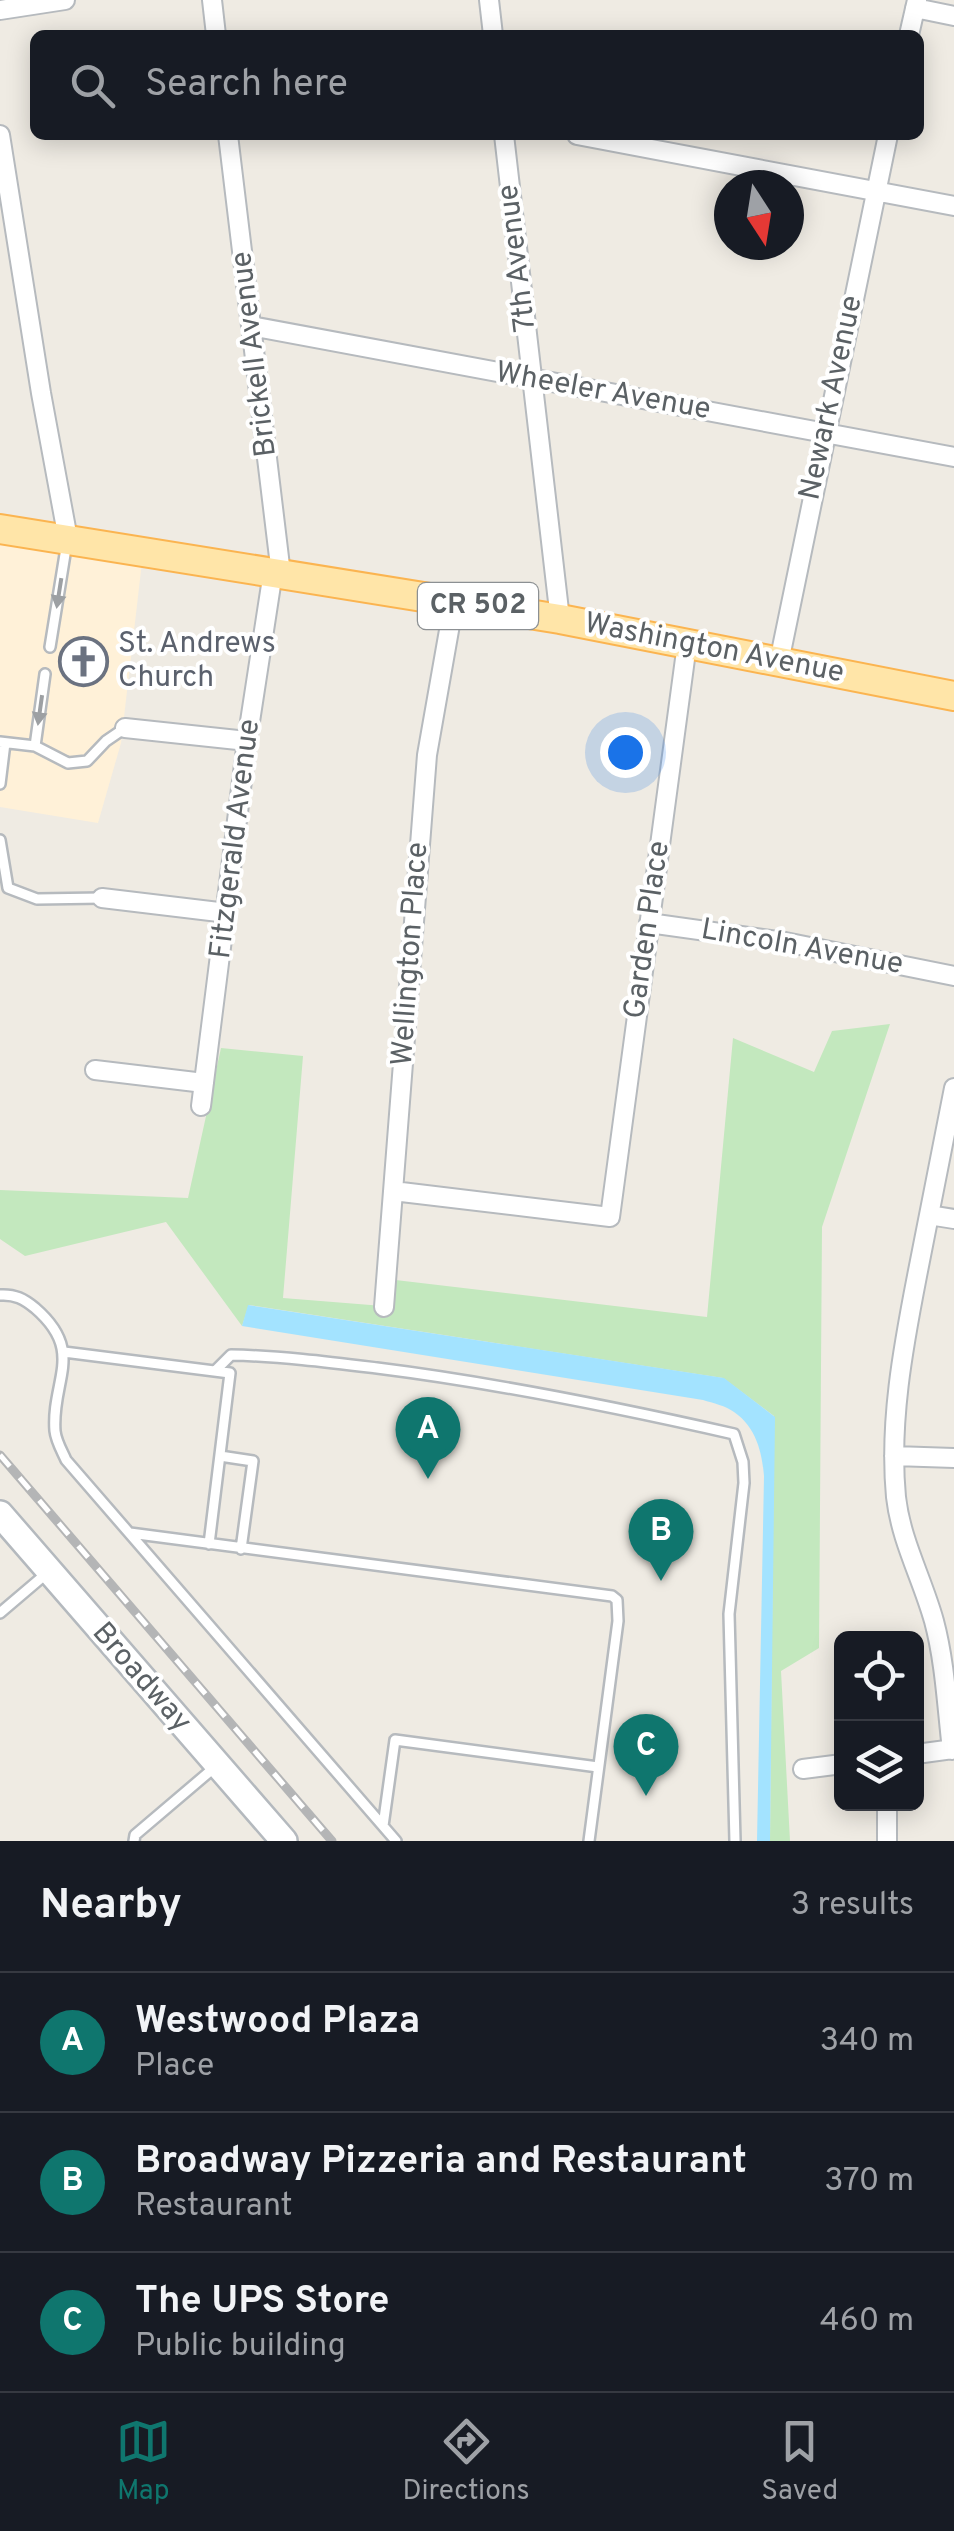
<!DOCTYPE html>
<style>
:root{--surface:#171b24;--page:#242831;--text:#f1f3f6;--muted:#9ea1a6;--line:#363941;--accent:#0f766e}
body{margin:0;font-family:Overpass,sans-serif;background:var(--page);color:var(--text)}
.controls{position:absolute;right:30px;bottom:30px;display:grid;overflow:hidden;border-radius:15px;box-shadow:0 5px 25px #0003}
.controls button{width:90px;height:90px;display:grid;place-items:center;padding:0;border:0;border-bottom:2px solid var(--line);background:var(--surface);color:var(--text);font:50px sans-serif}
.compass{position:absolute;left:714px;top:170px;width:90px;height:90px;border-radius:50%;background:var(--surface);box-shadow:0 5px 25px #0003;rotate:168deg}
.you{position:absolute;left:625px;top:752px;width:35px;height:35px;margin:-25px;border:8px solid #fff;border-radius:50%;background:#1a73e8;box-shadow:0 0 0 15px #1a73e833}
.badge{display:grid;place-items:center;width:65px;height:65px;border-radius:50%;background:var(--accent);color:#fff;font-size:32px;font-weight:700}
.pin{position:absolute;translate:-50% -82px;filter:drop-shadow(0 2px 5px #0008)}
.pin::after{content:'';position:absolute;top:52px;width:35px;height:30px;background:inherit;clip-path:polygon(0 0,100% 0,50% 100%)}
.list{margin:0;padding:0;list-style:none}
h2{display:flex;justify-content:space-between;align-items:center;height:130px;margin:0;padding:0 40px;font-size:42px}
h2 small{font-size:32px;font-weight:400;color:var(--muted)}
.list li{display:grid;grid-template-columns:65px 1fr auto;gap:30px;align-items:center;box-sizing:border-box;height:140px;padding:0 40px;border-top:2px solid var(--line)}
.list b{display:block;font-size:38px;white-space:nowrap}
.list p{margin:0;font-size:32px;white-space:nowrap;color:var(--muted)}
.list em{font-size:32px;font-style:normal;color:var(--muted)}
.icon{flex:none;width:55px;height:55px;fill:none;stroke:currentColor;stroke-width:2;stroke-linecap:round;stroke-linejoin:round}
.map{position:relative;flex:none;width:954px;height:1841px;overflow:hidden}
.search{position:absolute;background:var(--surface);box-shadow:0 5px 25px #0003;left:30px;right:30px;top:30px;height:110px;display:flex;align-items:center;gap:25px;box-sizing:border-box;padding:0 35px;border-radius:15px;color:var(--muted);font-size:38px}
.sheet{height:550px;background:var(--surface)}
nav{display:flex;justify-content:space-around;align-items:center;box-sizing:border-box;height:140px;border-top:2px solid var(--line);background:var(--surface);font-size:28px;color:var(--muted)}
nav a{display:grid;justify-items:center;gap:5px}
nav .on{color:var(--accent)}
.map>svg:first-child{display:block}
</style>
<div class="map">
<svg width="954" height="1841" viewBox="0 0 954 1841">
<rect width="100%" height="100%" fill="#efebe3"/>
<path fill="#fff1d8" d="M0 544 142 562 121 743 98 823 0 807Z"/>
<path fill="#c3e8be" d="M890 1024 822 1227 819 1648 781 1671 790 1841H770L774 1416 723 1378 249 1305 242 1326 166 1222 25 1256 0 1239V1190L188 1198 221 1048 303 1056 283 1298 383 1306 387 1279 707 1317 733 1038 814 1072 832 1031Z"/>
<path fill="#a3e3ff" d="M248 1305 724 1378 775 1417 770 1841H757L764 1476C762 1452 756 1427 734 1412 726 1406 713 1403 703 1400L242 1326Z"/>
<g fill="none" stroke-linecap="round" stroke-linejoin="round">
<defs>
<path id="lane" d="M50 647 67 542
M0 742 35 746 68 763 87 761 106 741 125 728
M35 746 45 674
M0 784 5 743
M0 840 8 888 37 899 102 898
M0 1295C15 1294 24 1299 35 1308 86 1352 51 1380 55 1431 56 1441 62 1451 66 1460L396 1841
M64 1352 230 1373 209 1544
M215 1371 231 1355C280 1356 328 1362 377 1368 497 1383 615 1407 734 1434L743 1462 744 1483 729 1614 735 1841
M220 1456 253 1461 241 1549
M130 1533 612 1596 617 1600 618 1621 589 1841
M0 1613 47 1573
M383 1826 395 1740 598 1767
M134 1841 135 1835 215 1767"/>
<path id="street" d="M212 0 216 35
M489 0 493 35
M915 8 954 16
M0 10 65 0
M909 35 917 0
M0 135 41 393 68 539
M228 135 281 574
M504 135 560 619
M577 135 954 206
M251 326 954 457
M779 662 888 135
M125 728 247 741
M102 898 227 913
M649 923 785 942 954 976
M95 1070 204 1083
M201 1106 247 741 273 572
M393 1191 610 1217 687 644
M929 1215 954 1219
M384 1307 427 755 454 602
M894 1456 954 1458
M952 1750C947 1707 945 1662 934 1621 922 1578 901 1541 896 1497 889 1423 903 1348 917 1276 929 1213 942 1151 954 1088
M916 1754 954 1749
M803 1769 842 1764
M887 1804V1841"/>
<path id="secondary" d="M0 1514 284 1841"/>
<path id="primary" d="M0 529 560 619 954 696"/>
</defs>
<use href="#lane" stroke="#b6babe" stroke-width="14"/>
<use href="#street" stroke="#b6babe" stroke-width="22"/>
<use href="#secondary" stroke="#b4b9be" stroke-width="30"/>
<use href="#primary" stroke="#fbb450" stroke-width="32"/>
<use href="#lane" stroke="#fff" stroke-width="9"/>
<use href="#street" stroke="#fff" stroke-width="18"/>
<use href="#secondary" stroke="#fff" stroke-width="25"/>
<use href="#primary" stroke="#ffe5a8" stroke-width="28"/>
<defs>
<path id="rail" d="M0 1455 332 1841"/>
</defs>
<use href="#rail" stroke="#b4b5b6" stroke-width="9"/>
<use href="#rail" stroke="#fff" stroke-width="5" stroke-dasharray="15" stroke-linecap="butt"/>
</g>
<defs><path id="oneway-solid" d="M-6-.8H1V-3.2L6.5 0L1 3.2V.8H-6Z" transform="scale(2.5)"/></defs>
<g fill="#9da0a3">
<use href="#oneway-solid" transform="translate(59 593) rotate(99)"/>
<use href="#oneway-solid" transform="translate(40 710) rotate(98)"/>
</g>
<defs>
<symbol id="church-ring" viewBox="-11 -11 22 22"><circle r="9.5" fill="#fff" stroke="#6b7280" stroke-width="1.5"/><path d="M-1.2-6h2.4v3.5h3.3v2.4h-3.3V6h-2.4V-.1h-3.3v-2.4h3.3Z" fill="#6b7280"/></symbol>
</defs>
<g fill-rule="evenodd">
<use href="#church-ring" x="56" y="634" width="55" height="55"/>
</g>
<g text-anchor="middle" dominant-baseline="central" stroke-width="8" stroke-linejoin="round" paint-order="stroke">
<rect fill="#fff" stroke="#8c9093" stroke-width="2.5" x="418" y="583" width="120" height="46" rx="8"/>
<g font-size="28" font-weight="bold" fill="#5b6165">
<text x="478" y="606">CR 502</text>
</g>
<g font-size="30" fill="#5b6165" stroke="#fff">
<text transform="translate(518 258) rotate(-97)">7th Avenue</text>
<text transform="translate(255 354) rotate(-97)">Brickell Avenue</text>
<text transform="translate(603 392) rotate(10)">Wheeler Avenue</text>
<text transform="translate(832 398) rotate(-78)">Newark Avenue</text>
<text transform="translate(714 649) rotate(11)">Washington Avenue</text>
<text transform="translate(236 839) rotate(-83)">Fitzgerald Avenue</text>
<text transform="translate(648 930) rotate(-82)">Garden Place</text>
<text transform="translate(802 948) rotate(10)">Lincoln Avenue</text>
<text transform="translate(411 954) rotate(-86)">Wellington Place</text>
<text transform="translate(141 1678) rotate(49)">Broadway</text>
</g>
<g font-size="30" fill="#5b616d" stroke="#fff" text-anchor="start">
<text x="118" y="644">St. Andrews<tspan x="118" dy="34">Church</tspan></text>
</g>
</g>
</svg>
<div class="controls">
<button><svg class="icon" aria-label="locate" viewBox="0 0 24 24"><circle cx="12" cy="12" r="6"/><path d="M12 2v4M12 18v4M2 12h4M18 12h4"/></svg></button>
<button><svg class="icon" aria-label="layers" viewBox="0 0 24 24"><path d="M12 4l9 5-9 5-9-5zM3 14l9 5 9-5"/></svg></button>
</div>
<svg class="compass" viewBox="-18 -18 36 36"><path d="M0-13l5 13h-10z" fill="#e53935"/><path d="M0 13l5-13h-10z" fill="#9ea1a6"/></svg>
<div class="you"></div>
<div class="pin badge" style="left:428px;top:1479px">A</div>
<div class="pin badge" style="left:661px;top:1581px">B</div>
<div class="pin badge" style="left:646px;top:1796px">C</div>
<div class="search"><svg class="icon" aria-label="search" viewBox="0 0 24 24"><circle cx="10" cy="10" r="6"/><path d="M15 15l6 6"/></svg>Search here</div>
</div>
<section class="sheet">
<h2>Nearby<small>3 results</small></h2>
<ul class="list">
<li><span class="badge">A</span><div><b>Westwood Plaza</b><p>Place</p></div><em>340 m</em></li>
<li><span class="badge">B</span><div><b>Broadway Pizzeria and Restaurant</b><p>Restaurant</p></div><em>370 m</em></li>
<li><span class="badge">C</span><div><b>The UPS Store</b><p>Public building</p></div><em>460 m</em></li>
</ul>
</section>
<nav>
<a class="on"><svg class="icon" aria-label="map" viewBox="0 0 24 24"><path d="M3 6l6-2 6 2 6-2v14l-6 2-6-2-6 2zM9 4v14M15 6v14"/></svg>Map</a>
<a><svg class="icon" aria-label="directions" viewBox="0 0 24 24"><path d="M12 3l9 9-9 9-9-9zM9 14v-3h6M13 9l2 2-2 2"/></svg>Directions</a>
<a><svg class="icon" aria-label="saved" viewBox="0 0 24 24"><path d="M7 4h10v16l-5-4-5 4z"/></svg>Saved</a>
</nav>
